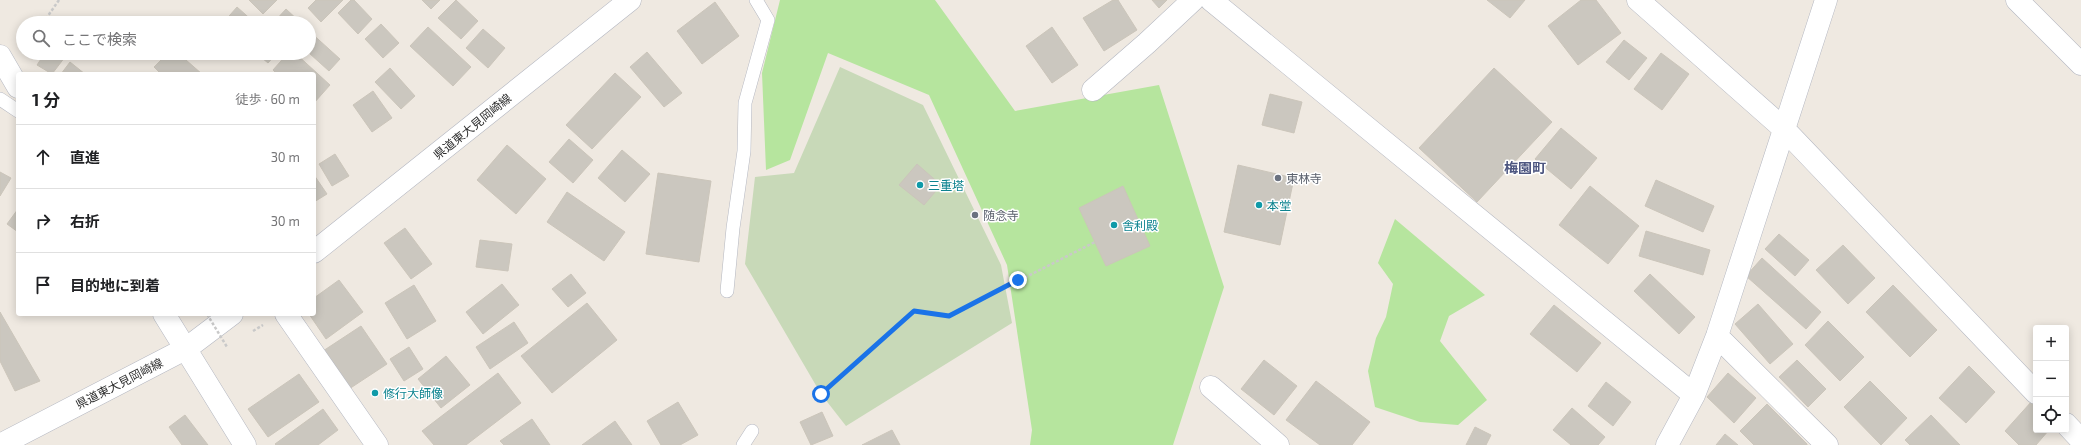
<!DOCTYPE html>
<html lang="ja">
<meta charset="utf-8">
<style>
:root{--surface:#fff;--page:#f6f6f6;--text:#202124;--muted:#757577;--line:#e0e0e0}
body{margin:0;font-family:"Exo 2","Noto Sans JP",sans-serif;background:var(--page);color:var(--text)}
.controls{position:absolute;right:12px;bottom:12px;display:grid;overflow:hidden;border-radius:4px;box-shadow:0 2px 10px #0003}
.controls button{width:36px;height:36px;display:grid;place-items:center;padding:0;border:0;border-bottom:1px solid var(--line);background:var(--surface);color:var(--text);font:20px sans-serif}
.stop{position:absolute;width:12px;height:12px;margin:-9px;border:3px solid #1a73e8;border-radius:50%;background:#fff}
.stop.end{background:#1a73e8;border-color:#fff;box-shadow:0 1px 4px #0008}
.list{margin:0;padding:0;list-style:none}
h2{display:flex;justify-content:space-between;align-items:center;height:52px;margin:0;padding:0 16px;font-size:17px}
h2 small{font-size:13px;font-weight:400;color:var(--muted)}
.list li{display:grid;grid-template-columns:26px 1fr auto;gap:12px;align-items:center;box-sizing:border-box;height:64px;padding:0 16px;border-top:1px solid var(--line)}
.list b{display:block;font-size:15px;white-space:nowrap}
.list em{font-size:13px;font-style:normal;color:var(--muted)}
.icon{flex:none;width:22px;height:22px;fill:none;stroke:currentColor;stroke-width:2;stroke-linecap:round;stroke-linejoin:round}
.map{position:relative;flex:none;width:2081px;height:445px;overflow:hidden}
.search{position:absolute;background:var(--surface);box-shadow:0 2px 10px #0003;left:16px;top:16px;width:300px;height:44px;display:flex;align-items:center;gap:10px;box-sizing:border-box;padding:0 14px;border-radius:22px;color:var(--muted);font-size:15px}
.panel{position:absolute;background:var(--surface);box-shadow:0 2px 10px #0003;left:16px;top:72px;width:300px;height:244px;border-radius:4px}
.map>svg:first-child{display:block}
</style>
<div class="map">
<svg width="2081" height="445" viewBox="0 0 2081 445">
<rect width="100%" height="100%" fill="#efe9e1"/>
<path fill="#b6e59e" d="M780 0H935L1015 111 1159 85 1224 287 1173 445H1030L1032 430 1007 265 929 95 828 53 790 160 766 170 762 73Z
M1395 219 1485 295 1449 316 1440 341 1487 400 1458 425 1420 422 1375 407 1368 371 1376 338 1386 317 1393 284 1378 263Z"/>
<path fill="#c8d9b8" d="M840 67 923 105 1001 265 1012 323 846 426 821 394 745 264 755 177 794 173Z"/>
<path fill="#cbc7bf" stroke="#cbc5ba" d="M249 0H277L263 14Z
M316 0H343L321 22 308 8Z
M351 0H354L372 19 358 34 338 13Z
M422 0H440L431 9Z
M456 0 478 21 461 39 438 18Z
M1113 0H1118L1137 30 1104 51 1083 18Z
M1152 0H1167L1159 8Z
M1487 0H1525L1510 18Z
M1581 0H1596L1621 33 1578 65 1548 26Z
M715 2 739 36 702 64 677 31Z
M237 7 255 23H223Z
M286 9 301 23H277L275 21Z
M381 24 399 43 383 58 365 39Z
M428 27 471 67 453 86 410 46Z
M1052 27 1078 65 1052 83 1026 46Z
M483 29 505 48 488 68 466 48Z
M309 31 340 59 329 71 309 53Z
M1624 40 1647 58 1629 80 1606 62Z
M647 52 682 93 664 107 630 67Z
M45 53H68L52 74 37 65Z
M168 53H178L202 74H161L154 67Z
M256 53H277L268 63Z
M288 53H295L330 85 314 103V74H277L273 70Z
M1661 53 1689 74 1662 110 1634 89Z
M70 62 85 74H61Z
M390 68 415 96 401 109 375 82Z
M1494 68 1552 122 1477 202 1419 148Z
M615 73 641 97 592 149 566 125Z
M373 91 392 118 372 132 353 105Z
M1270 94 1302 102 1294 133 1262 125Z
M1561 128 1597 158 1571 189 1535 159Z
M569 139 593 160 573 183 549 162Z
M507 145 546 179 516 214 477 180Z
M622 150 650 174 625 202 598 178Z
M335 154 349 176 332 186 319 164Z
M917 164 941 185 924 205 899 185Z
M1238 165 1294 178 1280 245 1224 232Z
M0 172 11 178 0 196Z
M658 173 711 181 699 262 646 254Z
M314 175 327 194 314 202Z
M1656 180 1714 206 1703 232 1645 206Z
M1123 186 1150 246 1106 266 1079 208Z
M1590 186 1639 226 1608 264 1559 225Z
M567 192 625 232 604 261 547 222Z
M18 209V232L7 224Z
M405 228 432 264 411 279 384 243Z
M1646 231 1710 250 1703 275 1639 256Z
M1779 234 1809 260 1795 276 1765 249Z
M480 240 512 244 508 271 476 267Z
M1843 245 1875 278 1848 304 1816 270Z
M1762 258 1821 312 1806 329 1746 276Z
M571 274 586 293 568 307 552 289Z
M1650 274 1695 317 1679 334 1634 291Z
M339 280 363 312 326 339 309 314H314V298Z
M502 284 519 305 483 334 466 312Z
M414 285 436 321 407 339 385 303Z
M1893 285 1937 330 1910 357 1866 312Z
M587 303 617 340 552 393 521 356Z
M1758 304 1793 344 1770 364 1735 324Z
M1554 305 1601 343 1577 372 1530 334Z
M0 312 40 381 15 391 0 361Z
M1828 321 1864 357 1840 381 1805 345Z
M514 322 528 343 490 369 476 347Z
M361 326 387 364 349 389 323 351Z
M409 347 423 369 404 381 390 359Z
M446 356 470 385 441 408 418 379Z
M1264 360 1297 386 1274 415 1241 389Z
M1797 360 1826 389 1808 407 1779 377Z
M1969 366 1995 392 1966 423 1939 398Z
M498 373 521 403 466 445H434L422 431Z
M1728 373 1756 398 1734 423 1707 397Z
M299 374 319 402 268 437 248 409Z
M1316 381 1370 422 1352 445H1320L1286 420Z
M1870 381 1907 418 1881 445 1844 407Z
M1606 382 1631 402 1613 426 1588 406Z
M2032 401 2036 405V430H2049L2036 445H2019L2005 431Z
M678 402 698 435 680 445H661L647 421Z
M1767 404 1807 444V445H1754L1740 431Z
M1572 408 1605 437 1598 445H1571L1553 430Z
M323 409 338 430 318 445H276L275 444Z
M822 412 833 436 811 445 800 422Z
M185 415 208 445H182L169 427Z
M1931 415 1960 445H1910L1905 440Z
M532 419 550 445H504L500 441Z
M615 421 632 445H582Z
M1475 427 1491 435 1486 445H1466Z
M892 430 900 445H862Z
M1725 434 1738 445H1716Z"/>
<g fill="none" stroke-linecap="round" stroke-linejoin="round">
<defs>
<path id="lane" d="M0 99 18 111
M727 291 733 228 744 151 745 103 768 20 756 0
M743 445 752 431"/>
<path id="street" d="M1211 0 1694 395
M1638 0 1784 129 2036 393
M2017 0 2081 64
M0 56 18 87
M1093 90 1147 43 1193 0
M164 314 245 445
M286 314 377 445
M1717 336 1827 445
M1211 387 1278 445
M2066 424 2081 440
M1667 445 1694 395 1717 336 1826 0"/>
<path id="secondary" d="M314 252 630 0
M0 445 187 348 232 314"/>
</defs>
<use href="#lane" stroke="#b4b7c1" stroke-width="14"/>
<use href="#street" stroke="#b4b7c1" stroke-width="23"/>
<use href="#secondary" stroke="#b4b7c1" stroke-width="23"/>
<path stroke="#c9c9c9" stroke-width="2.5" stroke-dasharray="3 2" stroke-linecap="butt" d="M43 23 59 0
M253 331 263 325
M821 394 914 311 949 316 1095 242"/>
<use href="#lane" stroke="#fff" stroke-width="13"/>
<use href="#street" stroke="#fff" stroke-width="22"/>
<use href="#secondary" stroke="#fff" stroke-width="22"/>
<path stroke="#c9c9c9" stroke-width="2.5" stroke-dasharray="3 2" stroke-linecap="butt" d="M207 314 227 347"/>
</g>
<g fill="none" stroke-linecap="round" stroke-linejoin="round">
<path stroke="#1a73e8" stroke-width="5" d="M821 394 914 311 949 316 1018 280"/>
</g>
<g fill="#6b7280" stroke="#fff" stroke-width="1.5">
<circle cx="1278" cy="178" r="4"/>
<circle cx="975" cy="215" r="4"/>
</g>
<g fill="#0f9aa8" stroke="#fff" stroke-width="1.5">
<circle cx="920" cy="185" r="4"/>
<circle cx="1259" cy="205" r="4"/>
<circle cx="1114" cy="225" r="4"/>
<circle cx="375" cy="393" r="4"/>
</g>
<g text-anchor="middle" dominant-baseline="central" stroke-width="3" stroke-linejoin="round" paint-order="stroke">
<g font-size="12" fill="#2e2e2e" stroke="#fff">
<text transform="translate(472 126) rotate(-39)">県道東大見岡崎線</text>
<text transform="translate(119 383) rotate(-27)">県道東大見岡崎線</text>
</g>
<g font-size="12" fill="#5b616d" stroke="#fff" text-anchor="start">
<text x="1286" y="178">東林寺</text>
<text x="983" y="215">随念寺</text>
</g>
<g font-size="12" fill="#0d838f" stroke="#fff" text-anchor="start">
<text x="928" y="185">三重塔</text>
<text x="1267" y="205">本堂</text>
<text x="1122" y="225">舎利殿</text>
<text x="383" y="393">修行大師像</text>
</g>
<g font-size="14" font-weight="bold" fill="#4d5680" stroke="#fff">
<text x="1525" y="167">梅園町</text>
</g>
</g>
</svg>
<div class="controls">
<button>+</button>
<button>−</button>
<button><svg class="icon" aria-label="locate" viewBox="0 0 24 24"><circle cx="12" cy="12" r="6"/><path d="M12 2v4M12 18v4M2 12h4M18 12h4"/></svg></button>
</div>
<div class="stop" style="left:821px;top:394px"></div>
<div class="stop end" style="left:1018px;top:280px"></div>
<div class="search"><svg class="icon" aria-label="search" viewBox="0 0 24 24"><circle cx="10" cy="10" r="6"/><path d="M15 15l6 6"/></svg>ここで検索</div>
<section class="panel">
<h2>1 分<small>徒歩 · 60 m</small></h2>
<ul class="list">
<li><svg class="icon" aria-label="ahead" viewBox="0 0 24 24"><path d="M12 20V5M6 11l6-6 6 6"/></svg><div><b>直進</b></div><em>30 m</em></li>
<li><svg class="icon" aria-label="right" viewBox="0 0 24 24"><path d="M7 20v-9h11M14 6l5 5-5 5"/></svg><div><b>右折</b></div><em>30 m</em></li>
<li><svg class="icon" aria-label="arrive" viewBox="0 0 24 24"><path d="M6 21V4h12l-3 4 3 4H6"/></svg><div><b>目的地に到着</b></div></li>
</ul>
</section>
</div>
